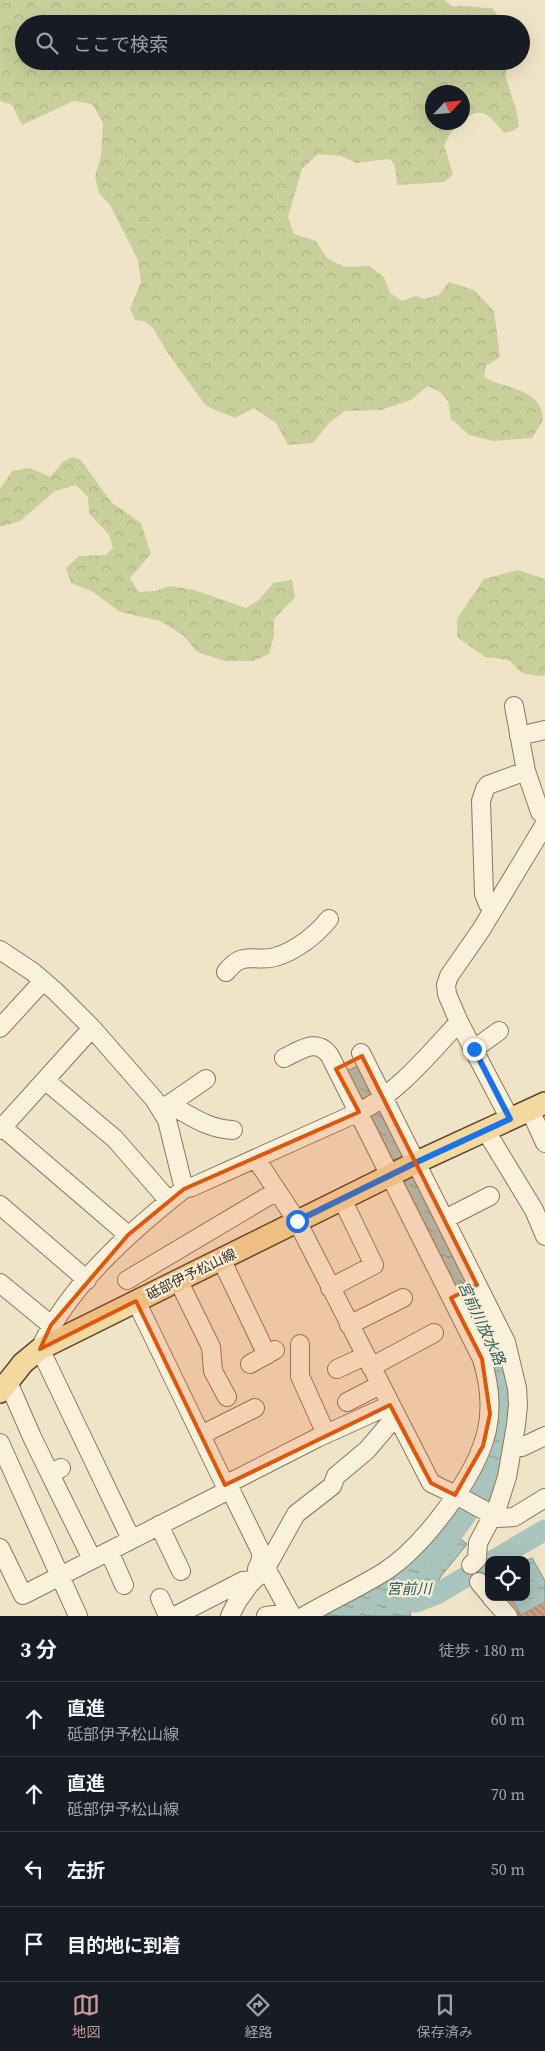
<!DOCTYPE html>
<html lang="ja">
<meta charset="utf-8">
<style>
:root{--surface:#171b24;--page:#242831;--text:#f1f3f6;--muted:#9ea1a6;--line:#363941;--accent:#cc999b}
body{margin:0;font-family:"Source Serif 4","Noto Sans JP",serif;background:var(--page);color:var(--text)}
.controls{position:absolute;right:15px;bottom:15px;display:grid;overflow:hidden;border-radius:10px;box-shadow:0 5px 20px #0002}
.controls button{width:45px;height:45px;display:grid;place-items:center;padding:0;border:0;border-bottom:1px solid var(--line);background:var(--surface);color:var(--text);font:25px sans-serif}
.compass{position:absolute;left:425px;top:85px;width:45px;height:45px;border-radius:50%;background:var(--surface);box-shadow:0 5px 20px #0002;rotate:64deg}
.stop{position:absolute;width:15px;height:15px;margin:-11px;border:4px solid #1a73e8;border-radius:50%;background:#fff}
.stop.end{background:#1a73e8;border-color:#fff;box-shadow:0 1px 5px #0008}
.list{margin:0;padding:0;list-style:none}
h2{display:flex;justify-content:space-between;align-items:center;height:65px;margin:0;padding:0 20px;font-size:21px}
h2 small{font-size:16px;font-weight:400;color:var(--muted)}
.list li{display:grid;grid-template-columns:32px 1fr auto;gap:15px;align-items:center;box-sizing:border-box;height:75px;padding:0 20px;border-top:1px solid var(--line)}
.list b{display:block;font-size:19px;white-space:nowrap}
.list p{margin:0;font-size:16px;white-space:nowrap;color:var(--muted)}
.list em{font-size:16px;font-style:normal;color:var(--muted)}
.icon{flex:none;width:28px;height:28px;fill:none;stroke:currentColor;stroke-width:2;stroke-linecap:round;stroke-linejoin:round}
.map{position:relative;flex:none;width:545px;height:1616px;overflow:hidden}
.search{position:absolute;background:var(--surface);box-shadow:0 5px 20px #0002;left:15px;right:15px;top:15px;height:55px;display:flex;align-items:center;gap:12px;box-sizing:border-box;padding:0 18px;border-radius:28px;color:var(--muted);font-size:19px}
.sheet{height:365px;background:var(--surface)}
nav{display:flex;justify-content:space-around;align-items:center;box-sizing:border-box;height:70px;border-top:1px solid var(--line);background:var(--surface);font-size:14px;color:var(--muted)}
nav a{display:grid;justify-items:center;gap:2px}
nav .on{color:var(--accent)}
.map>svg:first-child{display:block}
</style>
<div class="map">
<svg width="545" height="1616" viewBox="0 0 545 1616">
<defs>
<pattern id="forest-crowns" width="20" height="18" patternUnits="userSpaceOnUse" patternTransform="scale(1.25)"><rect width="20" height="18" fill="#c9cf9b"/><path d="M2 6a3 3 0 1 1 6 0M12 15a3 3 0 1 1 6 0" fill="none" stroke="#aeb285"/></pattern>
<pattern id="water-ripples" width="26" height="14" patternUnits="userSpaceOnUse" patternTransform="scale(1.25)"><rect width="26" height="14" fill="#a9c4bc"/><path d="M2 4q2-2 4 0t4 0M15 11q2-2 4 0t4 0" fill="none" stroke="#8ba098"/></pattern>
<pattern id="building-back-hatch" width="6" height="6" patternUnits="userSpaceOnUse" patternTransform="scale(1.25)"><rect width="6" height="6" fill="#cf9f7d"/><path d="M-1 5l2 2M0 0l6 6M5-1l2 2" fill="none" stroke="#a98266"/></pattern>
</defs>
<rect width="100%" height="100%" fill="#f0e4c8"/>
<path fill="url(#forest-crowns)" d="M0 0H445L453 7C466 4 478 9 492 8L504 24H24V61H504C508 68 505 75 507 81 512 97 517 109 519 126L513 131 504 133C492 118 482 103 463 121L462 92H432V122L461 123 451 132 444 145 453 174 445 182 397 185 395 166 390 159 356 163 341 156 318 154 302 169 288 217 294 234 316 241 327 258 344 267 369 266 384 277 390 293 402 301 416 296 424 299 439 295 449 282 474 290 494 311 500 357 486 366 484 377C500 387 527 387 539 405 542 408 542 415 543 420L532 438 493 441 469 435 451 419 448 401 440 392 428 386 411 400 381 410 345 411 329 423 313 443 288 445 276 423 254 408 235 418 206 406 167 352 153 328 144 321 135 320 130 309 141 282 138 260 110 205 99 193 95 176 101 156 103 123 92 104 74 101 22 125 12 105 0 101Z
M72 457 81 460 111 502 141 523 151 554 130 578 139 592 155 591 171 586 194 590 246 608 259 600 273 583 292 580 295 597 274 619V635L269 654 253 661H225L197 652 183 635 160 621 120 612 93 592 71 583 66 568 79 556 106 555 113 548 109 535 89 513 88 497 76 485 55 491 20 521 0 527V489L12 471 30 468 50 477 64 461Z
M518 570 545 579V675L537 676 522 673 509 660 485 657 457 637V619L484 579Z"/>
<path fill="url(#water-ripples)" stroke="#6f938a" d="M362 1064 498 1337 510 1376V1433L492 1501 467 1489 494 1397 347 1071Z
M441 1524 467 1544 441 1576 433 1592 436 1597 410 1612 411 1615 409 1616H318Z
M532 1558 545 1581V1602L521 1615 510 1597H526V1561Z"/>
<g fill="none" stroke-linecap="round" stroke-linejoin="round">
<path stroke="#a9c4bc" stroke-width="21" d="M434 1556C459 1528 475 1502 492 1470
M494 1560 545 1530
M409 1599 416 1602 437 1594 489 1563"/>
</g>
<path fill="url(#building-back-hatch)" d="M505 1597H510L521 1615 545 1602V1616H518L516 1609Z"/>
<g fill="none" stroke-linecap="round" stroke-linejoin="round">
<defs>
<path id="minor" d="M514 706 526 771 540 812 545 817
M519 736 545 730
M493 908 488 904 484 894 481 801 485 789 488 785 526 771
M0 950 33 972 55 991 92 1028 154 1099 167 1120 184 1189
M226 972C244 949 254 963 275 957 296 951 316 935 329 919
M0 1028 43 981
M474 1049 499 1031
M361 1053 506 1342 517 1388 518 1405 516 1425 507 1477 498 1505 478 1543 477 1559 471 1565
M284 1058C301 1050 317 1037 330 1056L482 1359C489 1382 492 1407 487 1430 477 1476 423 1547 384 1572 358 1588 330 1601 304 1616
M45 1080 115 1139 169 1201
M169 1104C191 1116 208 1129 233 1130
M161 1110 206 1079
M530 1110 545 1143
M510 1119 459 1022 447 994 446 985 449 976 481 930 545 824
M0 1125 128 1235
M0 1130 92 1028
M486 1131 534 1210 545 1236
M256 1159 297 1221 431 1483 460 1497 498 1518 514 1517 545 1498
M0 1205 87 1280
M445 1219 490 1196
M221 1259 267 1355
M127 1280 277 1191
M178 1280 211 1347 213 1371 227 1397
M0 1283 51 1325
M330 1288 374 1265 342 1199
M136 1301 225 1485 317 1438 390 1405
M349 1325 403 1298
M300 1344V1376L326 1434
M250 1364 275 1350
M371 1367 434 1333
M337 1369 365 1356
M8 1382 32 1437 50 1474
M347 1402 380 1385
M201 1435 255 1408
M0 1443 78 1616
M513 1447H522L545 1436
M61 1468 50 1474 92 1559
M159 1525 181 1571
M131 1539 40 1349C68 1286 131 1231 184 1189L192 1187 359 1112C399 1092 429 1054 459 1022
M0 1548 23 1595 223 1493 225 1485 231 1491 261 1552V1560L257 1569 259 1576
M109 1551 124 1585
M266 1568 292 1616
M479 1582 489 1594
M491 1597 508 1616
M160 1598 168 1616
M175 1616 243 1581 254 1580
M230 1616 237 1602 249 1585 266 1568 296 1514 332 1486 336 1476 367 1450 396 1416
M266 1616 290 1613"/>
<path id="major" d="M0 1392 23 1363 40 1349 417 1162 545 1103"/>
</defs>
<use href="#minor" stroke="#8d765c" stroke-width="20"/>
<use href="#major" stroke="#5b4430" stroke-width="24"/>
<use href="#minor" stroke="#faf1dc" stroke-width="18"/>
<use href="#major" stroke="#f3d9a0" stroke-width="21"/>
</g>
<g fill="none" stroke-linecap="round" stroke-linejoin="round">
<path stroke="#1a73e8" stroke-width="6" d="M297 1221 417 1162 510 1119 474 1049"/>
</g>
<path fill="#df570d" fill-opacity="0.2" stroke="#df570d" stroke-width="4" stroke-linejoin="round" d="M362 1056 477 1285 451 1298 482 1359 490 1414 483 1446 455 1495 431 1483 390 1405 225 1485 136 1301 40 1349 51 1325 128 1235 184 1189 359 1112 336 1069Z"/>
<g text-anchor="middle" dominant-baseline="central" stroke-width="4.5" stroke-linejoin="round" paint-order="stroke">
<g font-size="14" fill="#3d2e20" stroke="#f7eed8">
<text transform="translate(191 1274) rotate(-26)">砥部伊予松山線</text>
</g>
<g font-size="15" font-style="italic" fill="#2f5d5a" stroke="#f7eed8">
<text transform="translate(482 1323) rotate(65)">宮前川放水路</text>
<text x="409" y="1588">宮前川</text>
</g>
</g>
</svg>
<div class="controls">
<button><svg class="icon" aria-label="locate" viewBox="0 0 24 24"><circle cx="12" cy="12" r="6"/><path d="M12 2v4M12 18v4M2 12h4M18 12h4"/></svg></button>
</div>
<svg class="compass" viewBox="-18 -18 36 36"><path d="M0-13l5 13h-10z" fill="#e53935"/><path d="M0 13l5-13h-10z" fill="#9ea1a6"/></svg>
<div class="stop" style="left:297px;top:1221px"></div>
<div class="stop end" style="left:474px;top:1049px"></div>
<div class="search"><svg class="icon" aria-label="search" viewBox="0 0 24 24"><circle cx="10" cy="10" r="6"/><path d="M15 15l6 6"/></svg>ここで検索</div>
</div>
<section class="sheet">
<h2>3 分<small>徒歩 · 180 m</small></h2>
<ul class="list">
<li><svg class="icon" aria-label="ahead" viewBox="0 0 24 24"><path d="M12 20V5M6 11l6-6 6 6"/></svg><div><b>直進</b><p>砥部伊予松山線</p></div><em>60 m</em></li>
<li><svg class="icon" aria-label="ahead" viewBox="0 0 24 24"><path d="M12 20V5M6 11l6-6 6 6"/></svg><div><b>直進</b><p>砥部伊予松山線</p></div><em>70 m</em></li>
<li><svg class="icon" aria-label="left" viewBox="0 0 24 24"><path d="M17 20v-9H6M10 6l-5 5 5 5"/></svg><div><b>左折</b></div><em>50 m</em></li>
<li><svg class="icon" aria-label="arrive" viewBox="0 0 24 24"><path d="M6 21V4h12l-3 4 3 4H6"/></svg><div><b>目的地に到着</b></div></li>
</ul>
</section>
<nav>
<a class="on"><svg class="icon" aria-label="map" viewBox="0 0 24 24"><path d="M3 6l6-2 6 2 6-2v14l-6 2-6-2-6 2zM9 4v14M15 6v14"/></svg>地図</a>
<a><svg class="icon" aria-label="directions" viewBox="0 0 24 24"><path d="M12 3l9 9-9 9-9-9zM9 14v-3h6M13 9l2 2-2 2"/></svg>経路</a>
<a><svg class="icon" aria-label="saved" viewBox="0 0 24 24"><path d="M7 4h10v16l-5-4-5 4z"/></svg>保存済み</a>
</nav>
